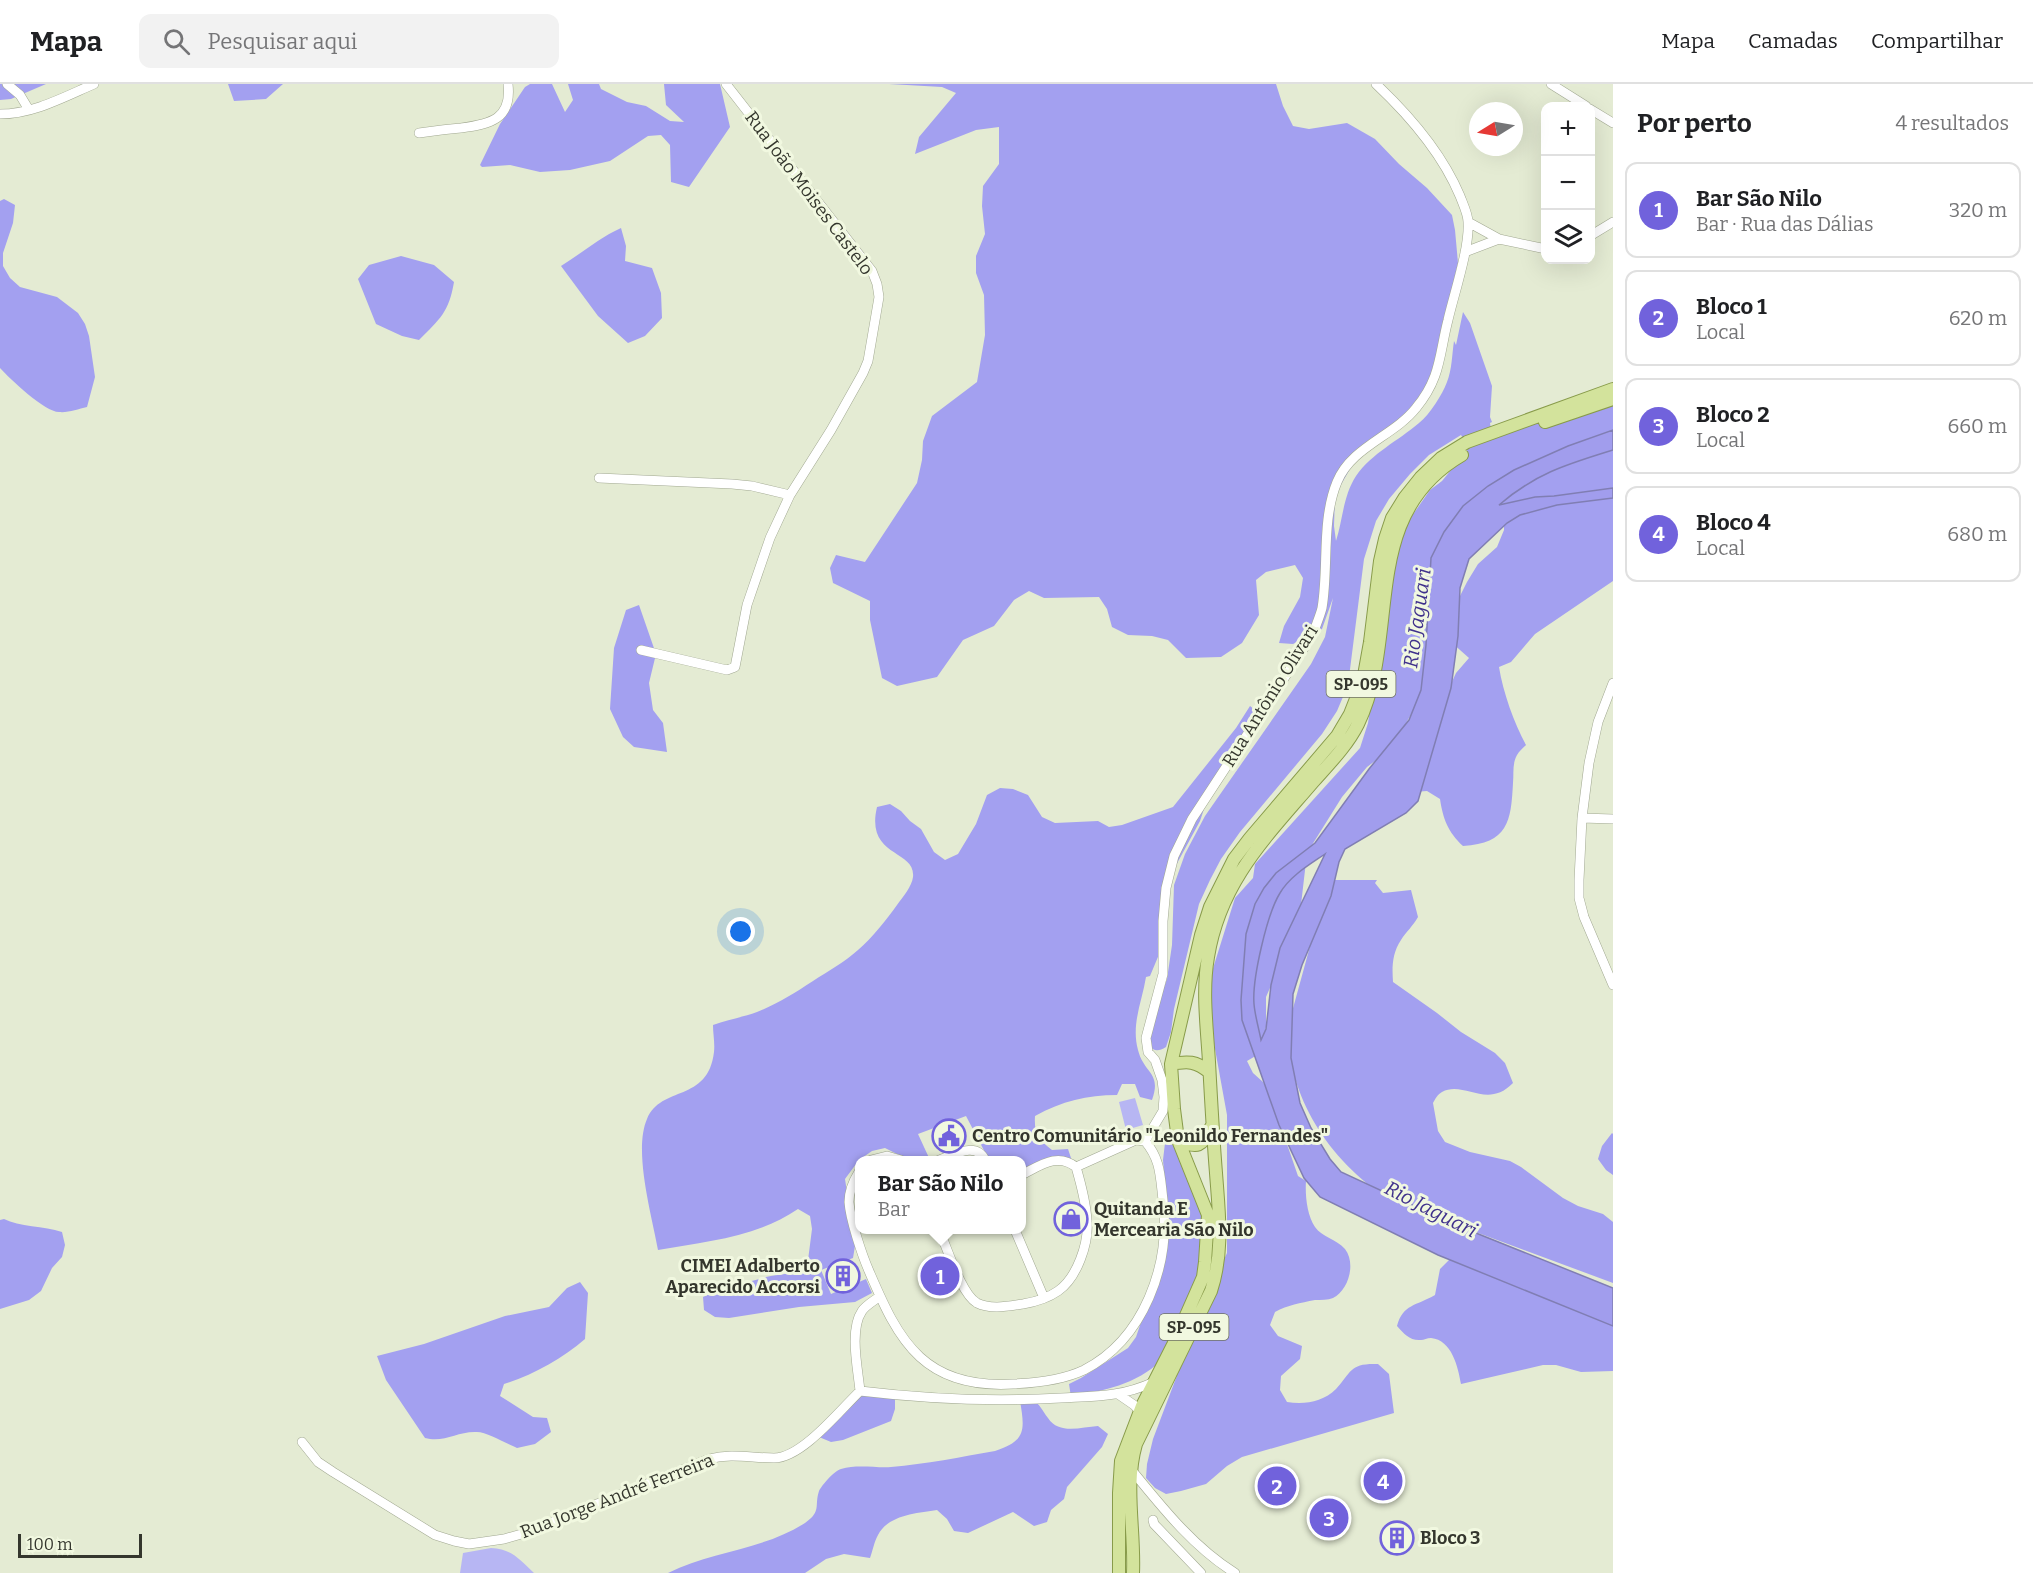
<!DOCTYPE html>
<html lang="pt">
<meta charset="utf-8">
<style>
:root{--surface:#fff;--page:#f2f2f2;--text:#202124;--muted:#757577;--line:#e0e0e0;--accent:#7162dc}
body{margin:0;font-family:Bitter,serif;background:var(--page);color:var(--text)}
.controls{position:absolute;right:18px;top:18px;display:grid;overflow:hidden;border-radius:12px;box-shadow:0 6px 24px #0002}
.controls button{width:54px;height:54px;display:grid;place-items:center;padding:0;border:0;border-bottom:2px solid var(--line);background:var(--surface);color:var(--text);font:30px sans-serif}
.compass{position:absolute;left:1469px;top:18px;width:54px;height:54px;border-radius:50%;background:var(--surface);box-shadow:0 6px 24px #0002;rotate:259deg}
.scale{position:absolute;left:18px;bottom:15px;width:124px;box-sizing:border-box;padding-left:6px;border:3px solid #34362d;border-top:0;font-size:16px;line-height:21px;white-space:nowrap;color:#34362d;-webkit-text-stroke:4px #f1f8e0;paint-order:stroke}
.you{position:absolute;left:741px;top:848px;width:21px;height:21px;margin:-15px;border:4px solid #fff;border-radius:50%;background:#1a73e8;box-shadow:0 0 0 9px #1a73e833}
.badge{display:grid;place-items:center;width:39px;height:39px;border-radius:50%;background:var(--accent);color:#fff;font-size:20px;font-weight:700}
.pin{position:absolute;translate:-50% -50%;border:3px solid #fff;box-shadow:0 2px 6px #0006}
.popup{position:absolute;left:855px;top:1072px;width:171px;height:78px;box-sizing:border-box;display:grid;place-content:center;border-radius:12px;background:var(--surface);filter:drop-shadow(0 2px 4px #0005);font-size:20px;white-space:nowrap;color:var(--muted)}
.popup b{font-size:22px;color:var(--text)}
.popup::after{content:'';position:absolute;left:50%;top:100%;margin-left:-12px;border:12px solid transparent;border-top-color:var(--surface)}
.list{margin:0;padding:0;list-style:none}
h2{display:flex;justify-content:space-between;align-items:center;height:78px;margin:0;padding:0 24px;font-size:26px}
h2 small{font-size:20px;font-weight:400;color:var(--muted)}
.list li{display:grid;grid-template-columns:39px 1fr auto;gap:18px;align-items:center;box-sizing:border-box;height:96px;margin:0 12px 12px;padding:0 12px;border:2px solid var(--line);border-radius:12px}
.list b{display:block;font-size:22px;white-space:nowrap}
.list p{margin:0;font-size:20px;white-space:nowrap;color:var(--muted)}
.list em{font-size:20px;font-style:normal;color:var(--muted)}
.icon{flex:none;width:33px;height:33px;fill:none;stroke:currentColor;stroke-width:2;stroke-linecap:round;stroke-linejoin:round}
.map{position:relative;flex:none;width:1613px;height:1489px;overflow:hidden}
header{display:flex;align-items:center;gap:36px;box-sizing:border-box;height:84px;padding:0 30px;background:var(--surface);border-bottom:2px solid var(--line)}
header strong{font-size:28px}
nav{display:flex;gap:33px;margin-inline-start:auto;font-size:21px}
.search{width:420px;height:54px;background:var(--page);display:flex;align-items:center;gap:15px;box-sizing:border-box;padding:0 21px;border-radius:12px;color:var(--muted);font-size:22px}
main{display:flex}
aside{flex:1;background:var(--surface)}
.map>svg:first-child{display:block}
</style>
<header>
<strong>Mapa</strong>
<div class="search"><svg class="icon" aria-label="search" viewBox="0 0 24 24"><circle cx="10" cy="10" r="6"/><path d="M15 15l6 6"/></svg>Pesquisar aqui</div>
<nav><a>Mapa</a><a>Camadas</a><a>Compartilhar</a></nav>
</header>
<main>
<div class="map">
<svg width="1613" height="1489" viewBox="0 0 1613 1489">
<rect width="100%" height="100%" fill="#e4ebd3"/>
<path fill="#b7b6f3" d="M1135 1014 1143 1041 1126 1046 1119 1018Z
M491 1464C512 1465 519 1475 534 1489H460L463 1469Z"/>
<path fill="#a3a0f0" d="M0 0H46L11 15 0 16Z
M228 0H283L266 15 234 17Z
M530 0H552L565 28 573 16 568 0H599L601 5 627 18 646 22 670 37 684 38 666 21 664 0H720L730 43 689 103 671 98 670 61 661 51 648 52 610 77 570 86 540 88 510 81 482 83 480 81 500 40 525 3Z
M889 0H1276L1283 22 1293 42 1309 45 1347 39 1375 55 1399 80 1427 104 1452 131 1455 146 1458 179 1440 256 1437 282 1421 320 1354 378 1335 411 1334 442 1336 457C1343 435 1343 412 1356 392 1372 369 1398 357 1419 339 1430 330 1442 311 1447 298 1452 286 1452 270 1454 257L1456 261 1463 228 1470 239 1492 302 1490 333 1492 338 1490 339 1492 352 1613 308V497L1535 550 1511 578 1499 583C1503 608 1514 639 1526 661 1523 664 1519 667 1517 671 1512 680 1514 689 1513 699 1511 738 1508 759 1463 762 1448 748 1443 735 1440 715L1427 707 1414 708 1450 602 1456 589 1469 574 1451 558 1454 524 1467 498 1478 480 1497 463 1504 446V433L1499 420 1431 478 1428 500 1433 538 1420 614 1400 650 1379 674 1367 683 1342 713 1307 769 1299 838 1266 913V943L1259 970 1247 977 1253 989 1263 998 1270 1011 1298 1092 1306 1097C1305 1111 1307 1131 1315 1143 1322 1153 1336 1155 1345 1165 1356 1179 1349 1206 1333 1214 1328 1216 1321 1216 1315 1216 1300 1219 1288 1221 1275 1228L1270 1241 1278 1252 1302 1262 1300 1275 1281 1292 1280 1306 1287 1318C1304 1321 1323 1318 1336 1305 1352 1287 1350 1279 1378 1280L1389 1290 1394 1329 1242 1373 1227 1382 1206 1400 1181 1407 1166 1410 1155 1404 1146 1394 1147 1380 1153 1355 1204 1220 1227 1169V1031L1205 910 1235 814 1253 794 1255 780 1360 664 1368 639 1389 496 1407 439 1430 406 1442 397 1469 364 1461 351 1429 371 1410 390 1389 415 1376 437 1364 475 1348 601 1337 627 1322 650 1240 748 1221 775 1210 796 1199 820 1174 925 1171 948 1166 963C1155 970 1149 965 1146 953L1167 895 1172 861 1174 801 1185 770 1205 732 1311 580 1325 553 1333 514 1322 545 1293 560 1279 559 1284 542 1300 513 1303 494 1295 481 1266 488 1256 496 1259 531 1242 559 1221 573 1186 574 1168 556 1152 552 1128 551 1112 543 1107 525 1099 513 1044 514 1029 507 1014 516 994 542 963 556 937 593 897 602 882 594 870 536V517L833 499 830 484 836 471 865 478 917 399 922 376 923 357 932 332 977 298 985 251 984 211 976 189V172L985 150 982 122 983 102 999 80V43L976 46 915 70 919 53 956 9 942 3Z
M4 115 15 121 13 139 3 169V182L10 194 20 203 57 213 78 229 85 240 89 252 95 293 87 323C78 325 68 329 59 328 45 328 10 295 0 284V117Z
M621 144 626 162 625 177 652 184 661 209 662 234 645 252 628 259 598 232 561 182C582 169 599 154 621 144Z
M401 172 434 181 454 198C449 228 440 235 419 256L402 252 376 240 358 195 369 181Z
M639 521 656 570 649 599 653 626 663 639 667 668 634 663 623 653 610 625 614 564 626 526Z
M1250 622 1260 630 1205 722 1200 737 1174 785 1169 798 1160 868 1150 892 1146 893C1142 918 1131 940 1138 966 1144 990 1162 988 1152 1016L1140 1013 1135 1000H1122L1117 1011C1087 1011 1062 1017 1035 1032 1034 1050 1038 1055 1052 1066L1068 1065 1072 1077 1021 1088V1076H989L966 1032 918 1050 930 1076H909L885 1064 872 1067 859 1076 845 1095 855 1162 853 1174 821 1186 831 1210 866 1195 872 1209 855 1218 799 1223 729 1234 715 1233 704 1226 703 1213C723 1204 746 1199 766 1193 781 1190 794 1190 807 1184L812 1145 810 1132 798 1125C755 1154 707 1157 658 1166 652 1132 633 1067 647 1035 661 1001 708 1019 714 968 715 959 713 950 713 941 727 936 743 933 757 928 779 919 793 910 813 897 828 887 845 878 858 866 872 854 887 835 897 821 903 813 912 802 913 793 916 765 865 774 877 723L890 720 901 727 910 737 921 745 934 768 945 776 958 770 976 740 987 711 1000 704 1013 705 1028 711 1042 733 1055 739 1098 737 1109 743 1122 741 1173 723 1236 644Z
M1329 793 1335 796H1377L1375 799 1383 809 1411 806 1418 833C1413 842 1406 848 1401 856 1392 869 1392 884 1393 898L1437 929 1461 948 1495 969 1505 979 1513 999C1487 1026 1464 996 1442 1008 1438 1010 1435 1015 1433 1019L1438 1047 1445 1058 1470 1068 1510 1077 1521 1083 1563 1114 1578 1122 1603 1130 1613 1138V1199L1392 1117C1332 1081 1284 1011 1289 939Z
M1612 1049 1613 1050V1091L1606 1086 1598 1075 1602 1062Z
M1165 1059 1177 1062 1205 1135 1200 1193 1160 1277C1138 1300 1102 1307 1071 1313L1069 1300 1081 1294 1128 1264 1136 1253 1159 1186 1165 1101 1163 1076Z
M4 1135C19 1143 44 1142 62 1148L65 1161 62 1173 52 1184 41 1207 29 1216 0 1225V1136Z
M1450 1175 1613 1235V1287L1581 1288 1556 1281H1543L1461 1300C1458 1283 1452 1256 1431 1254 1427 1254 1424 1256 1421 1256 1410 1257 1404 1250 1397 1242 1403 1220 1416 1222 1435 1211L1440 1185Z
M580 1198 588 1209 585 1255C562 1275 533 1291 504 1300L500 1312 533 1333 547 1334 551 1348 535 1360 517 1364C507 1360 487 1348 477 1348 457 1347 445 1359 425 1354L386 1296 377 1272 424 1260 505 1232 549 1223 567 1204Z
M867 1310 895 1312V1325L891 1337 843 1356 831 1358 819 1353 855 1315Z
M1033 1315C1040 1321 1042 1326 1048 1334 1059 1351 1081 1343 1098 1342L1108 1350 1102 1363 1067 1403 1064 1415 1051 1426 1047 1438 1034 1442 1013 1428 968 1449 954 1447 947 1435 937 1426C917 1429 888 1431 878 1451 874 1458 873 1466 870 1474L844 1470 826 1475 805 1489H668C712 1467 763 1466 805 1439 822 1427 814 1422 819 1407 822 1401 834 1387 841 1385 857 1380 875 1384 891 1383 926 1380 961 1373 995 1367 1026 1357 1025 1346 1020 1317Z"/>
<path fill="#a19ded" stroke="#807eb3" stroke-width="1.5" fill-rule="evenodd" d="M1613 346V366C1568 380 1536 389 1499 421L1535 413 1554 412 1613 404V414L1557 421 1520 431 1507 439 1469 475 1460 504 1458 552 1451 604 1418 717 1406 729 1345 765 1339 778 1331 812 1302 881 1293 910 1291 974 1300 1019 1311 1044 1330 1075 1341 1088 1451 1139 1613 1204V1242L1438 1171 1320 1113 1304 1094 1279 1041 1242 936 1241 916 1246 850 1255 820 1264 804 1276 789 1315 759 1369 685 1409 636 1421 606 1426 561 1431 474 1444 448 1463 422 1488 402 1514 386 1568 362ZM1325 770 1280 864 1271 901 1266 945 1261 956C1259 945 1255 932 1254 920 1252 895 1267 830 1280 809 1290 792 1309 781 1325 770Z"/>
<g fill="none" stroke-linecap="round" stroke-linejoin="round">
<defs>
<path id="minor" d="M7 0 20 11 29 26
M1551 0 1586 22
M1590 25 1613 39
M0 30C33 30 64 13 94 0
M419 49C433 47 447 45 461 44 491 40 512 35 508 0
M1468 138 1499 155 1546 165
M1590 152 1613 138
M1465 168 1499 155
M599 394 732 400 752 402 790 411
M641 566 727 586 735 583 747 521 770 454 790 411 831 346 863 289 868 277 879 213 877 200 872 187 726 0
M1613 599 1598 638 1589 679 1582 734 1579 796V814L1584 833 1613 901
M1582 734 1613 735
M1145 1057 1163 1027 1164 1013 1162 996 1155 976 1148 968 1146 954 1163 890V837L1166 804 1174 772 1192 735 1313 550C1316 541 1320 532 1322 524 1329 483 1321 437 1337 398 1351 363 1394 352 1416 324 1441 294 1439 271 1448 236 1454 210 1470 163 1468 138 1468 130 1463 120 1460 112 1442 69 1410 32 1376 0
M871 1076 887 1072 901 1076
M939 1076C954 1071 976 1057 985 1076
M1076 1083 1136 1056 1145 1057
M859 1088C854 1096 849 1108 849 1118 850 1135 862 1171 869 1187 882 1217 896 1251 920 1273 945 1296 980 1302 1013 1300 1036 1299 1063 1296 1084 1286 1144 1255 1171 1181 1163 1116 1160 1092 1161 1076 1145 1057
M1021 1091C1040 1082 1057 1068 1076 1083
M939 1146C947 1163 961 1210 977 1219 991 1226 1009 1222 1023 1220 1035 1218 1048 1214 1058 1207 1077 1194 1089 1159 1087 1137 1086 1119 1081 1100 1076 1083
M1015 1146 1044 1214
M860 1307C858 1285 849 1246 862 1227 866 1221 874 1217 880 1212
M1118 1310 1134 1321 1140 1327
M302 1358 318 1378 333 1388 435 1451 454 1457 469 1460 504 1455 525 1449 709 1375C731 1369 751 1374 774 1374 802 1374 840 1326 860 1307 927 1315 993 1318 1061 1314 1096 1312 1121 1313 1154 1298
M1130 1384C1161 1422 1193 1463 1235 1489
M1153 1436 1154 1440 1201 1489"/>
<path id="major" d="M1545 338 1613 315
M1171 980C1188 977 1196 977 1209 988
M1178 1056C1197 1065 1203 1063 1211 1043
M1119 1489V1409L1121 1377 1142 1322 1173 1261 1203 1193 1205 1178 1208 1131 1178 1056 1174 1025 1171 980 1201 851 1210 823 1234 775 1250 754 1337 652 1350 630 1363 597 1370 558 1380 477 1385 455 1392 434 1405 413 1421 393 1441 374 1467 358 1613 305
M1133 1489C1135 1446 1124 1402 1136 1360L1211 1207C1224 1167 1219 1130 1216 1089 1213 1052 1211 1015 1209 978 1207 944 1202 907 1208 873 1220 798 1266 753 1313 698 1329 680 1347 662 1358 640 1402 549 1357 432 1462 371"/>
</defs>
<use href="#minor" stroke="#a1a891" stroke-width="10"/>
<use href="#major" stroke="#889b4a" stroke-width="14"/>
<use href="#minor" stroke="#fff" stroke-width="9"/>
<use href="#major" stroke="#d3e39c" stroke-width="12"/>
</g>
<defs>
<symbol id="civic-ring" viewBox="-11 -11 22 22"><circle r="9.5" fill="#f1f8e0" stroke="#7162dc" stroke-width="1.5"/><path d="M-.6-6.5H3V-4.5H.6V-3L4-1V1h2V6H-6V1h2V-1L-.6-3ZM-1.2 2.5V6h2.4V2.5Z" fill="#7162dc"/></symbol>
<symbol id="shop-ring" viewBox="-11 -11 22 22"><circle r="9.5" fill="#f1f8e0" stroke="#7162dc" stroke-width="1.5"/><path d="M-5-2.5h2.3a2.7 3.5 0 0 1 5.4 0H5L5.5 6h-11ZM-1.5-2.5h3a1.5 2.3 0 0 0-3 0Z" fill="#7162dc"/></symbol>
<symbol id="building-ring" viewBox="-11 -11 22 22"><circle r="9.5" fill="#f1f8e0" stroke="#7162dc" stroke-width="1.5"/><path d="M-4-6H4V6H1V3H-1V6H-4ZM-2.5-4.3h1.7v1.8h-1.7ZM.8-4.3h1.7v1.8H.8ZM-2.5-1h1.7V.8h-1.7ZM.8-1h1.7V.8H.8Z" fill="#7162dc"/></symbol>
</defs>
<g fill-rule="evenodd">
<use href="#civic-ring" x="930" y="1033" width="38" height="38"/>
<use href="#shop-ring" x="1052" y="1116" width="38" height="38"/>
<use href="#building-ring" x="824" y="1173" width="38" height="38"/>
<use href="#building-ring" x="1378" y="1435" width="38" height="38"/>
</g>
<g text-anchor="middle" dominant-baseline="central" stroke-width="6" stroke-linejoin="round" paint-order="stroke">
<g fill="#f1f8e0" stroke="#6d7063" stroke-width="1.5">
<rect x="1326.5" y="587" width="69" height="26" rx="4.5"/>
<rect x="1159.5" y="1230" width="69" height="26" rx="4.5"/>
</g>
<g font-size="16" font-weight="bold" fill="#34362d">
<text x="1361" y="600">SP-095</text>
<text x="1194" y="1243">SP-095</text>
</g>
<g font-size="18" fill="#34362d" stroke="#f1f8e0">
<text transform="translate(809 109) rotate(53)">Rua João Moises Castelo</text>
<text transform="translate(1270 612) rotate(-58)">Rua Antônio Olivari</text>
<text transform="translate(617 1412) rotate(-21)">Rua Jorge André Ferreira</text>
</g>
<g font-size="18" font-weight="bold" fill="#34362d" stroke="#f1f8e0" text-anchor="start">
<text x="972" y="1052">Centro Comunitário "Leonildo Fernandes"</text>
<text x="1094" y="1125">Quitanda E<tspan x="1094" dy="21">Mercearia São Nilo</tspan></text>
<text x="820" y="1182" text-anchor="end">CIMEI Adalberto<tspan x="820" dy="21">Aparecido Accorsi</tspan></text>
<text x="1420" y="1454">Bloco 3</text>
</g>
<g font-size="20" font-style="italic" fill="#40328c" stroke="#f1f8e0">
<text transform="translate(1417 534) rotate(-82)">Rio Jaguari</text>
<text transform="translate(1431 1125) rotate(27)">Rio Jaguari</text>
</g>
</g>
</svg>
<div class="controls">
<button>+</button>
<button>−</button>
<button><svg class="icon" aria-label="layers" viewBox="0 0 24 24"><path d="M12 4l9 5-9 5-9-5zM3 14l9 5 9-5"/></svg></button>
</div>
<svg class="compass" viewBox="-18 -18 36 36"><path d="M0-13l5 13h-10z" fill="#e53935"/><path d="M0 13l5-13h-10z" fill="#757577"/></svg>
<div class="scale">100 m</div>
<div class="you"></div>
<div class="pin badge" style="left:940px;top:1192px">1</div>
<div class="popup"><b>Bar São Nilo</b>Bar</div>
<div class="pin badge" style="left:1277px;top:1402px">2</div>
<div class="pin badge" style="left:1329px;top:1434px">3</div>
<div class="pin badge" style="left:1383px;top:1397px">4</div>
</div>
<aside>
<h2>Por perto<small>4 resultados</small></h2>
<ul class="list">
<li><span class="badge">1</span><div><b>Bar São Nilo</b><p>Bar · Rua das Dálias</p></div><em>320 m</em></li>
<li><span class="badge">2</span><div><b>Bloco 1</b><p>Local</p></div><em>620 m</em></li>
<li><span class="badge">3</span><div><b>Bloco 2</b><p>Local</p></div><em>660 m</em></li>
<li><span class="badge">4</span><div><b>Bloco 4</b><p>Local</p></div><em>680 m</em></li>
</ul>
</aside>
</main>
